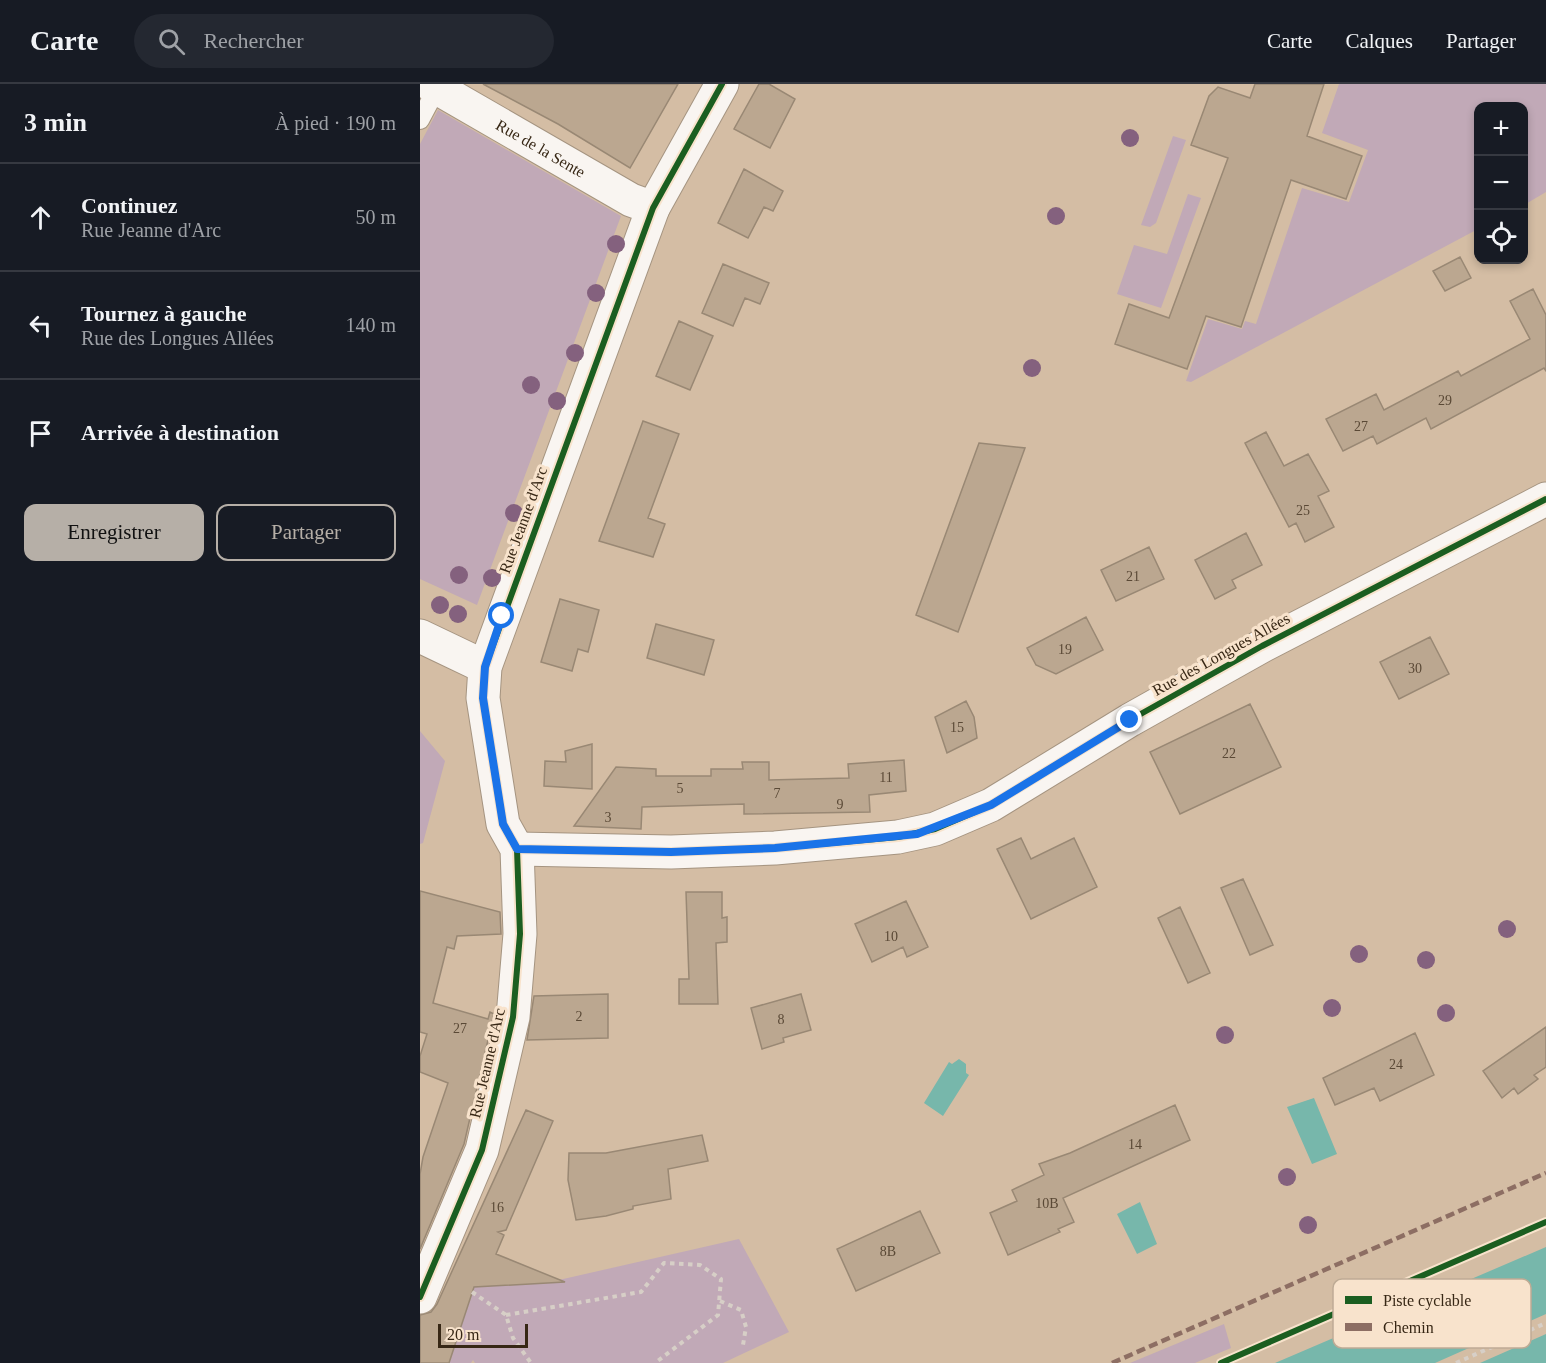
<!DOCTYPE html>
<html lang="fr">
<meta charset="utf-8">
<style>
:root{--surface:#171b24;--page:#242831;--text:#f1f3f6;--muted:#9ea1a6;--line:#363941;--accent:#b6afa7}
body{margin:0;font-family:Georgia,serif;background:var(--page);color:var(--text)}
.controls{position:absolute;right:18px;top:18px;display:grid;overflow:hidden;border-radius:12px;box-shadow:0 3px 9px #0003}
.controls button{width:54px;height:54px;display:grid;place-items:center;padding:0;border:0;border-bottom:2px solid var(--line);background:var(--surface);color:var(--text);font:30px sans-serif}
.scale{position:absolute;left:18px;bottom:15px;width:90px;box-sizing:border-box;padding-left:6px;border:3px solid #372715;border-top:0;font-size:16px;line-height:21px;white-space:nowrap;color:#372715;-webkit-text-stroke:4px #f8e3cc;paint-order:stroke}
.stop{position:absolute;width:18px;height:18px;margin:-14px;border:4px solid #1a73e8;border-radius:50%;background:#fff}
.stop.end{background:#1a73e8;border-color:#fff;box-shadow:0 2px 6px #0008}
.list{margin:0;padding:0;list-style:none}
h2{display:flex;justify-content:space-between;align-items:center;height:78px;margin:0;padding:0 24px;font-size:26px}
h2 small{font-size:20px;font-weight:400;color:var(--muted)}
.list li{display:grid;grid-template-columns:39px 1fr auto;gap:18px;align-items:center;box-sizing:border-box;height:108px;padding:0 24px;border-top:2px solid var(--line)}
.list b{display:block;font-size:22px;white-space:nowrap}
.list p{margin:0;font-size:20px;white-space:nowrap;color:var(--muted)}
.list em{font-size:20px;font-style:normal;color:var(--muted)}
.actions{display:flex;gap:12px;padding:18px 24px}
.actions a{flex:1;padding:14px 0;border:2px solid var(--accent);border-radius:12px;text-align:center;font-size:21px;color:var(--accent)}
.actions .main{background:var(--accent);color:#111}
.icon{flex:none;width:33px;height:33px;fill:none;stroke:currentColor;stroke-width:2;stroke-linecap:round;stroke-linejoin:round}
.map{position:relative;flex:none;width:1126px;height:1279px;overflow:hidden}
header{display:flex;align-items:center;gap:36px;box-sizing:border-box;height:84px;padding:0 30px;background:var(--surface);border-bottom:2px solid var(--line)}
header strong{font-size:28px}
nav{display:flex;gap:33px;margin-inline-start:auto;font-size:21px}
.search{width:420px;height:54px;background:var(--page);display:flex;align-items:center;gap:15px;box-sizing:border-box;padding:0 21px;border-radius:33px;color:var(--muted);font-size:22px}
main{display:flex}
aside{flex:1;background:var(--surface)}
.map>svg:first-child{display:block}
</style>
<header>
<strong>Carte</strong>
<div class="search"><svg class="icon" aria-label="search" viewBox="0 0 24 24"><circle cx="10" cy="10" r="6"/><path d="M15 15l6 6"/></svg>Rechercher</div>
<nav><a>Carte</a><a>Calques</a><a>Partager</a></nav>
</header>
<main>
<aside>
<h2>3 min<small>À pied · 190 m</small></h2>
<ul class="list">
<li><svg class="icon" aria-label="ahead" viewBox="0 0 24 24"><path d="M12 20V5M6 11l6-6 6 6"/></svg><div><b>Continuez</b><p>Rue Jeanne d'Arc</p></div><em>50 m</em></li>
<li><svg class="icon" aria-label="left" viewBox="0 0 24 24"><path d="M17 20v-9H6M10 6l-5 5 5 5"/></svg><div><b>Tournez à gauche</b><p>Rue des Longues Allées</p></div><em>140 m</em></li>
<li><svg class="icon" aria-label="arrive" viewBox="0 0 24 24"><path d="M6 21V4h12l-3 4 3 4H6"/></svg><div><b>Arrivée à destination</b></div></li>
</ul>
<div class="actions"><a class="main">Enregistrer</a><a>Partager</a></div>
</aside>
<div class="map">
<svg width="1126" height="1279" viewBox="0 0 1126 1279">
<rect width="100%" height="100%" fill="#d4bda4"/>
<path fill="#c1a9b7" d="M919 0H1126V108L1104 121V22H1058V145L771 298 766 297 788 235 822 245 825 237 836 240 882 104 929 118 948 66 902 49Z
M18 26 201 132 57 521 0 495V60Z
M753 52 766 56 736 139 730 143 721 141Z
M768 110 781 114 741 224 697 210 714 161 747 170Z
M0 647 25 677 3 759 0 760Z
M319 1155 369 1248 303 1279H55L53 1276 51 1279H29L33 1264 28 1255H37L58 1190 130 1198Z
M804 1240 811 1264 775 1279H710Z"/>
<path fill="#77b7ab" d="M539 975 546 980V989L549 991 523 1032 504 1019 529 978 532 980Z
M894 1014 917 1070 892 1080 867 1023Z
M720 1118 737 1160 717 1170 697 1130Z
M1126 1163V1230L1015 1279H855Z
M1126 1250V1279H1060Z"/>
<path fill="#bba790" stroke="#998874" stroke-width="1.5" d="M63 0H258L210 84 138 40Z
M339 0H349L375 15 350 64 314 45Z
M835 0H904L887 52 942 72 926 115 871 96 821 243 786 232 767 285 695 260 709 220 749 234 808 74 771 61 789 12 798 3 830 14Z
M324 85 363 107 353 127 344 123 328 154 298 139Z
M1040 173 1051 194 1025 207 1013 187Z
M303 180 349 199 340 220 325 214 313 242 282 229Z
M1113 205 1126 231V287L1124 284 1011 345 1006 334 957 360 953 352 923 367 906 335 956 310 964 326 1038 287 1041 292 1110 255 1090 217Z
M259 237 293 252 270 306 236 292Z
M223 337 259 350 228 434 245 440 233 473 179 457Z
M846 348 864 382 888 370 909 407 898 412 914 443 885 458 876 439 869 443 825 359Z
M559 359 605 364 538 548 496 531Z
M826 449 842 481 812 496 816 504 795 515 775 476Z
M729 463 744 495 696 517 681 486Z
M140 515 179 526 168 568 158 565 152 587 121 578Z
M666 533 683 566 636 590 616 581 607 564Z
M236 540 294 556 284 591 227 574Z
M1010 553 1029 590 979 615 960 578Z
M546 617 554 633 557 654 527 669 515 633Z
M830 620 861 683 760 730 730 668Z
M172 660V705L124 702 125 677 146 678 145 667Z
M484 676 486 707 449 711 450 728 324 730V720L222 723 221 745 154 742 196 683 236 685V692H291V685H323L322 678H349V696L429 694 428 680Z
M601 754 611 775 654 754 677 803 611 835 577 765Z
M823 795 853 861 830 871 801 804Z
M0 807 80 828 81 850 37 852 34 865 27 863 13 919 68 935 70 928 74 930 44 1060 0 1165V1090L3 1073 28 999 0 988V972L7 950 0 948Z
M266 808H302V834L307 833V858L296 859 298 920H259V895H269Z
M486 817 508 863 487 873 483 863 452 878 435 840Z
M760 823 790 889 768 899 738 834Z
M188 910V954L107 956 114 912Z
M381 910 391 946 363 954 364 958 342 965 331 924Z
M1126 943V983L1114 991 1118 995 1098 1010 1094 1004 1082 1014 1063 987Z
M995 949 1014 991 960 1017 954 1004 915 1021 903 994Z
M755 1021 770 1056 643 1114 654 1138 638 1145 640 1148 588 1171 570 1129 597 1117 592 1106 624 1091 619 1080 650 1069Z
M106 1026 133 1037 86 1146 78 1148 84 1151 76 1170 145 1198 54 1203 29 1279H0V1231L11 1228 17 1220Z
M282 1051 288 1077 248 1085 251 1115 213 1122V1125L186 1132 156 1136 148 1096 149 1069H186Z
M500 1127 520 1169 436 1207 417 1165Z"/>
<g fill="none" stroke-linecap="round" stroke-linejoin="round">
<defs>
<path id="service" d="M0 36 17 4"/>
<g id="minor">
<path id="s1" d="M10 0 211 116 233 124"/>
<path d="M0 552 65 583"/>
<path d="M97 765 251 768 355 764 478 753 515 745 571 721 710 636 842 562 1126 415"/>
<path d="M0 1213 62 1066 93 933 100 850 97 765 83 740 63 614 65 583 233 124 302 0"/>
</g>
</defs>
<use href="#service" stroke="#a59480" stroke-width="20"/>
<use href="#minor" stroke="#a59480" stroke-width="35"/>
<path stroke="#d7cfc7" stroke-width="4" stroke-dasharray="4.5 4.5" stroke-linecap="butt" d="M52 1208 86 1231 93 1254 111 1279
M300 1217 321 1226 326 1243 323 1261
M86 1231 221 1208 244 1179 280 1181 301 1195 298 1231 235 1279
M1036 1279 1126 1239"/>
<use href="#service" stroke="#f9f5f1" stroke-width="18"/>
<use href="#minor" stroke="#f9f5f1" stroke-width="33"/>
<path stroke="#8d6e63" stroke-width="4.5" stroke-dasharray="9 4.5" stroke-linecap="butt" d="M692 1279 1126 1089"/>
<defs>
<path id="cycleway" d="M97 765 251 768 355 764 478 753 515 745 571 721 710 636 842 562 1126 415
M0 1213 62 1066 93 933 100 850 97 765 83 740 63 614 65 583 233 124 302 0
M801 1279 1126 1138"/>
</defs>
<use href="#cycleway" stroke="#f8e3cc" stroke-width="10"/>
<use href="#cycleway" stroke="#1b5e20" stroke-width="6"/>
</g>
<g fill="#84617e">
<circle cx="710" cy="54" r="9"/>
<circle cx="636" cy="132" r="9"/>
<circle cx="196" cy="160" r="9"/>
<circle cx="176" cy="209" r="9"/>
<circle cx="155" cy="269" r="9"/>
<circle cx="612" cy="284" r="9"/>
<circle cx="111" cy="301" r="9"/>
<circle cx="137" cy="317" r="9"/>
<circle cx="94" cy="429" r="9"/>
<circle cx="39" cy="491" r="9"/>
<circle cx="72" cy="494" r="9"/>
<circle cx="20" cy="521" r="9"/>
<circle cx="38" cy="530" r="9"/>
<circle cx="1087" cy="845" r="9"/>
<circle cx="939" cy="870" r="9"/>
<circle cx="1006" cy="876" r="9"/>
<circle cx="912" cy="924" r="9"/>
<circle cx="1026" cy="929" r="9"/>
<circle cx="805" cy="951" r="9"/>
<circle cx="867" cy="1093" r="9"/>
<circle cx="888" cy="1141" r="9"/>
</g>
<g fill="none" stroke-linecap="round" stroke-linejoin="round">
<path stroke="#1a73e8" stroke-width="8" d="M82 532 65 583 63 614 83 740 97 765 251 768 355 764 497 750 571 721 710 636"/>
</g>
<g text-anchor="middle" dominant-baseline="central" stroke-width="6" stroke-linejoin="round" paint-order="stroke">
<g font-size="14" fill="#5a4936">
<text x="1025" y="316">29</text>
<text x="941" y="342">27</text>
<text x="883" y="426">25</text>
<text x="713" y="492">21</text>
<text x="645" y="565">19</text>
<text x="995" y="584">30</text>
<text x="537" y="643">15</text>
<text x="809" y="669">22</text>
<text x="466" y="693">11</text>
<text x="260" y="704">5</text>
<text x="357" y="709">7</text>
<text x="420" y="720">9</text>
<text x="188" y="733">3</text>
<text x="471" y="852">10</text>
<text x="159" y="932">2</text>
<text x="361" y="935">8</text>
<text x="40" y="944">27</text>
<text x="976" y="980">24</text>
<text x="715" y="1060">14</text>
<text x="627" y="1119">10B</text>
<text x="77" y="1123">16</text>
<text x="468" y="1167">8B</text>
</g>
<g font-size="16" fill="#372715" stroke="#f8e3cc">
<text stroke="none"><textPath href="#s1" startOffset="128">Rue de la Sente</textPath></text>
<text transform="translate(103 436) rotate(-70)">Rue Jeanne d'Arc</text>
<text transform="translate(801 570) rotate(-29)">Rue des Longues Allées</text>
<text transform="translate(67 979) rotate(-77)">Rue Jeanne d'Arc</text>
</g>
</g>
<rect x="913" y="1195" width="198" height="69" rx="9" fill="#f8e3cc" stroke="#beab95" stroke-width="1.5"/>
<rect x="925" y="1212" width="27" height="8" fill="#1b5e20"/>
<rect x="925" y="1239" width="27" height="8" fill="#8d6e63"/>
<g font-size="16" fill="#372715">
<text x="963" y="1222">Piste cyclable</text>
<text x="963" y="1249">Chemin</text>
</g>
</svg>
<div class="controls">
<button>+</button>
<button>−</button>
<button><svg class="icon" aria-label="locate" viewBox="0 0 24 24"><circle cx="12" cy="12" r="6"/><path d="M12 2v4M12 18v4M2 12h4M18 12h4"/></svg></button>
</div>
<div class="scale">20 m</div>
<div class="stop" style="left:82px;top:532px"></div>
<div class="stop end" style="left:710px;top:636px"></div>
</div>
</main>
